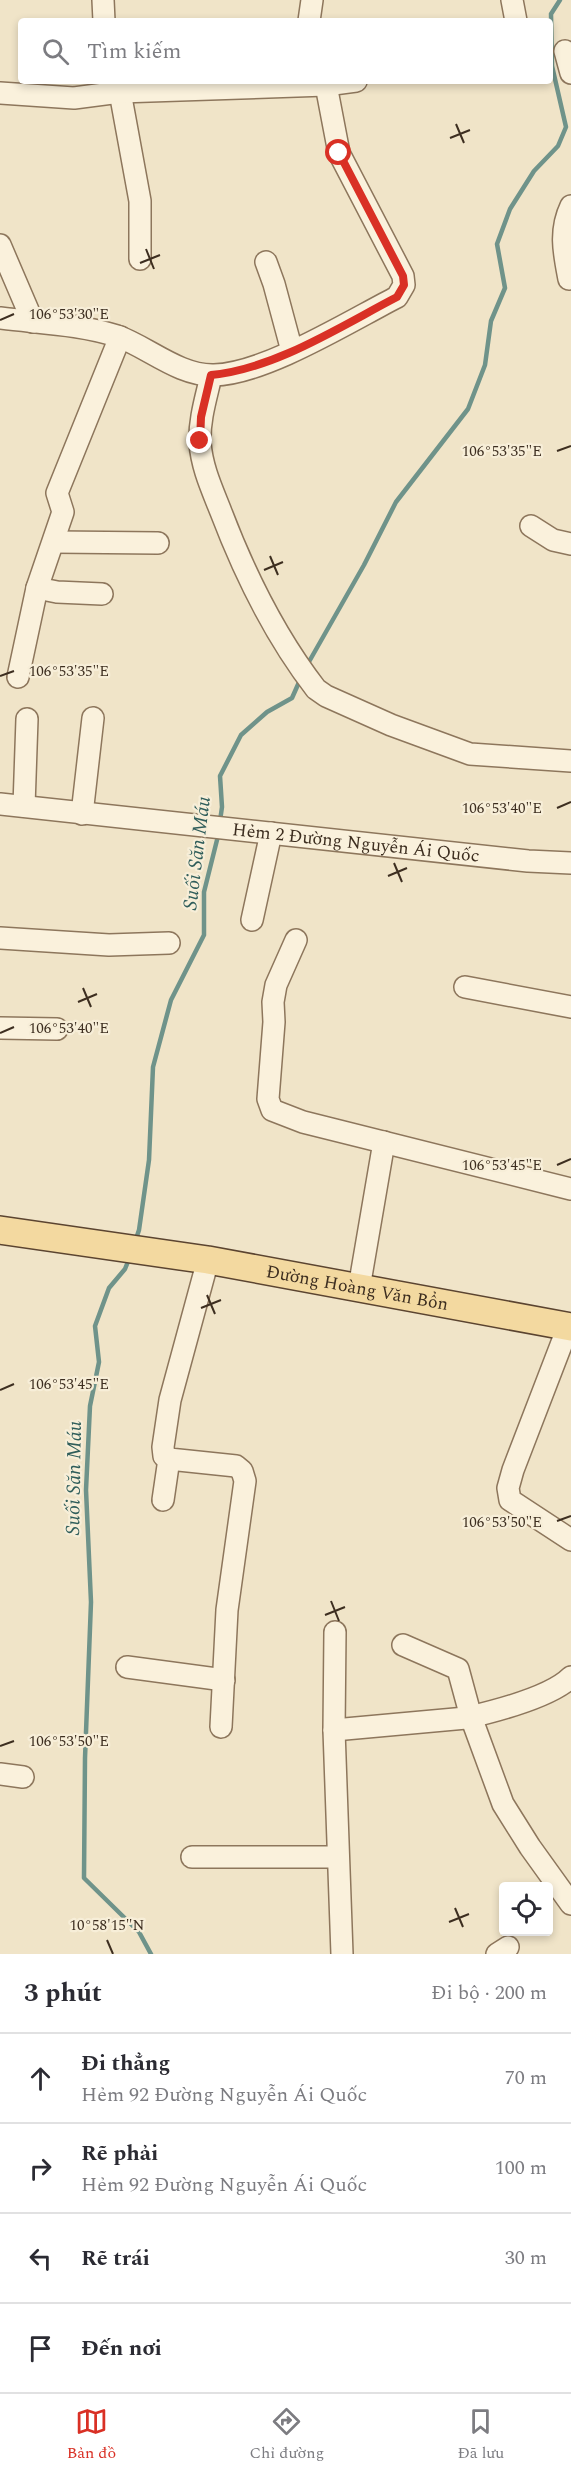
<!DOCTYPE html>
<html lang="vi">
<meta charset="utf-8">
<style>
:root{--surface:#fff;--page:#f2f2f3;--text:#2b2b33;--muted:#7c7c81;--line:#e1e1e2;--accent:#d93025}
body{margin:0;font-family:Spectral,serif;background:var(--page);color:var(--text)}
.controls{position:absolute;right:18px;bottom:18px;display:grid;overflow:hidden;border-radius:6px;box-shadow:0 3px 9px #0003}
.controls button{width:54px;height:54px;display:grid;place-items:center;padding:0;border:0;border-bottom:2px solid var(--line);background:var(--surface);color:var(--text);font:30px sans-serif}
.stop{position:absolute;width:18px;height:18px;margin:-14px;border:4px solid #d93025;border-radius:50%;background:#fff}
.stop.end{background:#d93025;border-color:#fff;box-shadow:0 2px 6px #0008}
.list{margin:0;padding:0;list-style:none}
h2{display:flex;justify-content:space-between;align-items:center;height:78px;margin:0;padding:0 24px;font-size:26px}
h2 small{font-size:20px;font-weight:400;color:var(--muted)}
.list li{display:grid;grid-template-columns:39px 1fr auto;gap:18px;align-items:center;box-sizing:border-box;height:90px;padding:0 24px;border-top:2px solid var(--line)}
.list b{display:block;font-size:22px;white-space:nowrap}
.list p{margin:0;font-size:20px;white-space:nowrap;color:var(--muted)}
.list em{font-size:20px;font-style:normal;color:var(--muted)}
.icon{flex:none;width:33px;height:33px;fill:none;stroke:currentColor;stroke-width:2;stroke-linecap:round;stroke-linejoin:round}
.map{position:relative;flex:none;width:571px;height:1954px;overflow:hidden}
.search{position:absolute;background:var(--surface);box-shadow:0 3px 9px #0003;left:18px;right:18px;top:18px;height:66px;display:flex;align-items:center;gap:15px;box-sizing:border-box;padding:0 21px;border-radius:6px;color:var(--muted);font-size:22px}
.sheet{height:438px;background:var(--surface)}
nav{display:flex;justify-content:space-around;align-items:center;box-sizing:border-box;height:84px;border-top:2px solid var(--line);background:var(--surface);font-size:16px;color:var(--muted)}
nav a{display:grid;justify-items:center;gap:3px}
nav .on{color:var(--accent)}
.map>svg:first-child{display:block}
</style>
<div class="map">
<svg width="571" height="1954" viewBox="0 0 571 1954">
<rect width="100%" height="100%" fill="#f0e4c8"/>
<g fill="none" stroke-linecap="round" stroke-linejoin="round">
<path stroke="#6f938a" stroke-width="4.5" d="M306 667 364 565 396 502 468 409 485 365 491 321 505 288 497 244 510 209 534 171 558 146 566 127 552 66 551 14 560 0
M220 821 222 807 220 776 241 735 267 712 292 698 300 680
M136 1239 139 1230 149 1160 153 1067 171 1000 204 935V892L219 832
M129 1259 125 1269 109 1288 95 1326 99 1362 90 1406 86 1490 91 1602 85 1758 84 1878 139 1932 151 1954"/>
<defs>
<g id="minor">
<path d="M103 0 104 21"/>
<path d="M512 0 516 21"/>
<path d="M309 21 312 0"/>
<path d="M565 51 571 73"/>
<path d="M120 92 140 201V259"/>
<path d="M0 93 74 98 120 92 326 85 356 81"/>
<path d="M0 245 33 322"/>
<path d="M266 262 274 284 292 351"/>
<path d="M569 279C564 253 559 231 571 206"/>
<path d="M0 318C39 323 80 324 117 336 148 347 179 376 214 375 265 374 350 321 397 297L404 285 403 276 339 153 326 85"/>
<path d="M211 376C206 398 199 420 200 443 202 468 212 489 221 512 245 575 275 636 316 689L326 696 391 725 470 754 571 761"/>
<path d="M531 526 553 540 571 544"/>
<path d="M54 542 158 543"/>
<path d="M102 594 57 592 37 588 63 512 57 493 120 337"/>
<path d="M18 677 37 588"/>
<path id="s1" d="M0 804 528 861 571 863"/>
<path d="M24 806 27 719"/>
<path d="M82 814 93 718"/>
<path d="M252 920 271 833"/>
<path d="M0 938 109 945 169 943"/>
<path d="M296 940 276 985 273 1002 274 1022 268 1099 272 1110 303 1122 571 1189"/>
<path d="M465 987 571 1007"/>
<path d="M0 1028 57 1029"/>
<path d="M208 1260 170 1400 163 1447 164 1456 169 1459 236 1466 242 1471 245 1481 227 1610 221 1727"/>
<path d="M359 1288 384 1142"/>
<path d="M568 1327 513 1470 508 1488 510 1500 571 1540"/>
<path d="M163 1500 169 1459"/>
<path d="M335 1632 334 1730 342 1954"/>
<path d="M403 1645 458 1669 471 1717 503 1804 530 1847 571 1904"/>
<path d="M127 1667 224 1680"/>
<path d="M334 1730 466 1718C496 1711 551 1697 571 1677"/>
<path d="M0 1774 23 1777"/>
<path d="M192 1857H338"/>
<path d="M497 1954 508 1947"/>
</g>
<g id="major">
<path id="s2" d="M0 1230 208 1260 571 1327"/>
</g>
</defs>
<use href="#minor" stroke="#8d765c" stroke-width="24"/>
<use href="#major" stroke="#5b4430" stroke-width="30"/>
<use href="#minor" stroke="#faf1dc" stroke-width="21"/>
<use href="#major" stroke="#f3d9a0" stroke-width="27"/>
</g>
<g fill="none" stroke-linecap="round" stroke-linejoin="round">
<path stroke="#d93025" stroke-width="8" d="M200 441 201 417 211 375C275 369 341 326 397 297L404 285 403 276 339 153"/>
</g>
<path fill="none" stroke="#3d2e20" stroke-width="2" d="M456 124 464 143M450 138 470 130M146 249 154 269M140 263 160 255M0 320 14 314M557 451 571 446M270 556 278 575M264 570 283 562M0 676 14 671M557 808 571 802M394 863 402 882M388 876 407 868M83 988 91 1007M78 1002 97 994M0 1033 14 1027M557 1165 571 1159M207 1295 215 1314M201 1308 221 1300M0 1390 14 1384M557 1521 571 1516M331 1601 339 1621M325 1615 345 1607M0 1746 14 1741M455 1908 463 1927M449 1922 469 1914M107 1940 113 1954"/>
<g text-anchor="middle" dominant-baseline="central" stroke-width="4.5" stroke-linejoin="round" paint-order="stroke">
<g font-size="18" fill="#3d2e20" stroke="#f7eed8">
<text stroke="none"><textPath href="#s1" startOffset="358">Hẻm 2 Đường Nguyễn Ái Quốc</textPath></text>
<text stroke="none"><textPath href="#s2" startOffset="362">Đường Hoàng Văn Bổn</textPath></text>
</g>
<g font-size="20" font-style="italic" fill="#2f5d5a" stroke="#f7eed8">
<text transform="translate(197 853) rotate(-83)">Suối Săn Máu</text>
<text transform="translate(74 1478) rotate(-89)">Suối Săn Máu</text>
</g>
</g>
<g font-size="15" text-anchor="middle" fill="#3d2e20" stroke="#f7eed8" stroke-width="4.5" stroke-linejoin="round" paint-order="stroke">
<text x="69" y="319">106°53'30"E</text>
<text x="502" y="456">106°53'35"E</text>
<text x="69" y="676">106°53'35"E</text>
<text x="502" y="813">106°53'40"E</text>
<text x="69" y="1033">106°53'40"E</text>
<text x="502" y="1170">106°53'45"E</text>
<text x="69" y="1389">106°53'45"E</text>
<text x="502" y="1527">106°53'50"E</text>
<text x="69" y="1746">106°53'50"E</text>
<text x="107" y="1930">10°58'15"N</text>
</g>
</svg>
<div class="controls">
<button><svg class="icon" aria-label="locate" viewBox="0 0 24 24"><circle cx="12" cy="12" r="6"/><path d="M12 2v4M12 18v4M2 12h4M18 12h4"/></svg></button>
</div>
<div class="stop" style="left:339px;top:153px"></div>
<div class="stop end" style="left:200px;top:441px"></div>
<div class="search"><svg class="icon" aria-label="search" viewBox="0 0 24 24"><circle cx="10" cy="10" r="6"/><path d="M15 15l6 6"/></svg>Tìm kiếm</div>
</div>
<section class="sheet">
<h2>3 phút<small>Đi bộ · 200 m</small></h2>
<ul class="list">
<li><svg class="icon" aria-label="ahead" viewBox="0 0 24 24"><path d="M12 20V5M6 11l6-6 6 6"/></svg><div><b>Đi thẳng</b><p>Hẻm 92 Đường Nguyễn Ái Quốc</p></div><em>70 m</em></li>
<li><svg class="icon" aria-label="right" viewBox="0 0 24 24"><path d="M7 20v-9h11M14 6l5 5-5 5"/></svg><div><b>Rẽ phải</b><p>Hẻm 92 Đường Nguyễn Ái Quốc</p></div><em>100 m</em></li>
<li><svg class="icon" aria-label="left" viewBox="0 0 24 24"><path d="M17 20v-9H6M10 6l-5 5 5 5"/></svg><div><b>Rẽ trái</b></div><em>30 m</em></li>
<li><svg class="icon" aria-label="arrive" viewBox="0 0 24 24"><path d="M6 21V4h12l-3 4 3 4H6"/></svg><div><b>Đến nơi</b></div></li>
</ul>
</section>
<nav>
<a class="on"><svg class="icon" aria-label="map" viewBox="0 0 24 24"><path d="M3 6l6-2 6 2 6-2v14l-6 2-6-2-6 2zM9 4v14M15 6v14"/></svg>Bản đồ</a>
<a><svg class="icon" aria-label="directions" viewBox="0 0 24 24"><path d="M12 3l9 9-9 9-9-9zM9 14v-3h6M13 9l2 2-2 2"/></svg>Chỉ đường</a>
<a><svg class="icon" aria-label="saved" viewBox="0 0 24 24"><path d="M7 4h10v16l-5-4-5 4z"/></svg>Đã lưu</a>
</nav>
